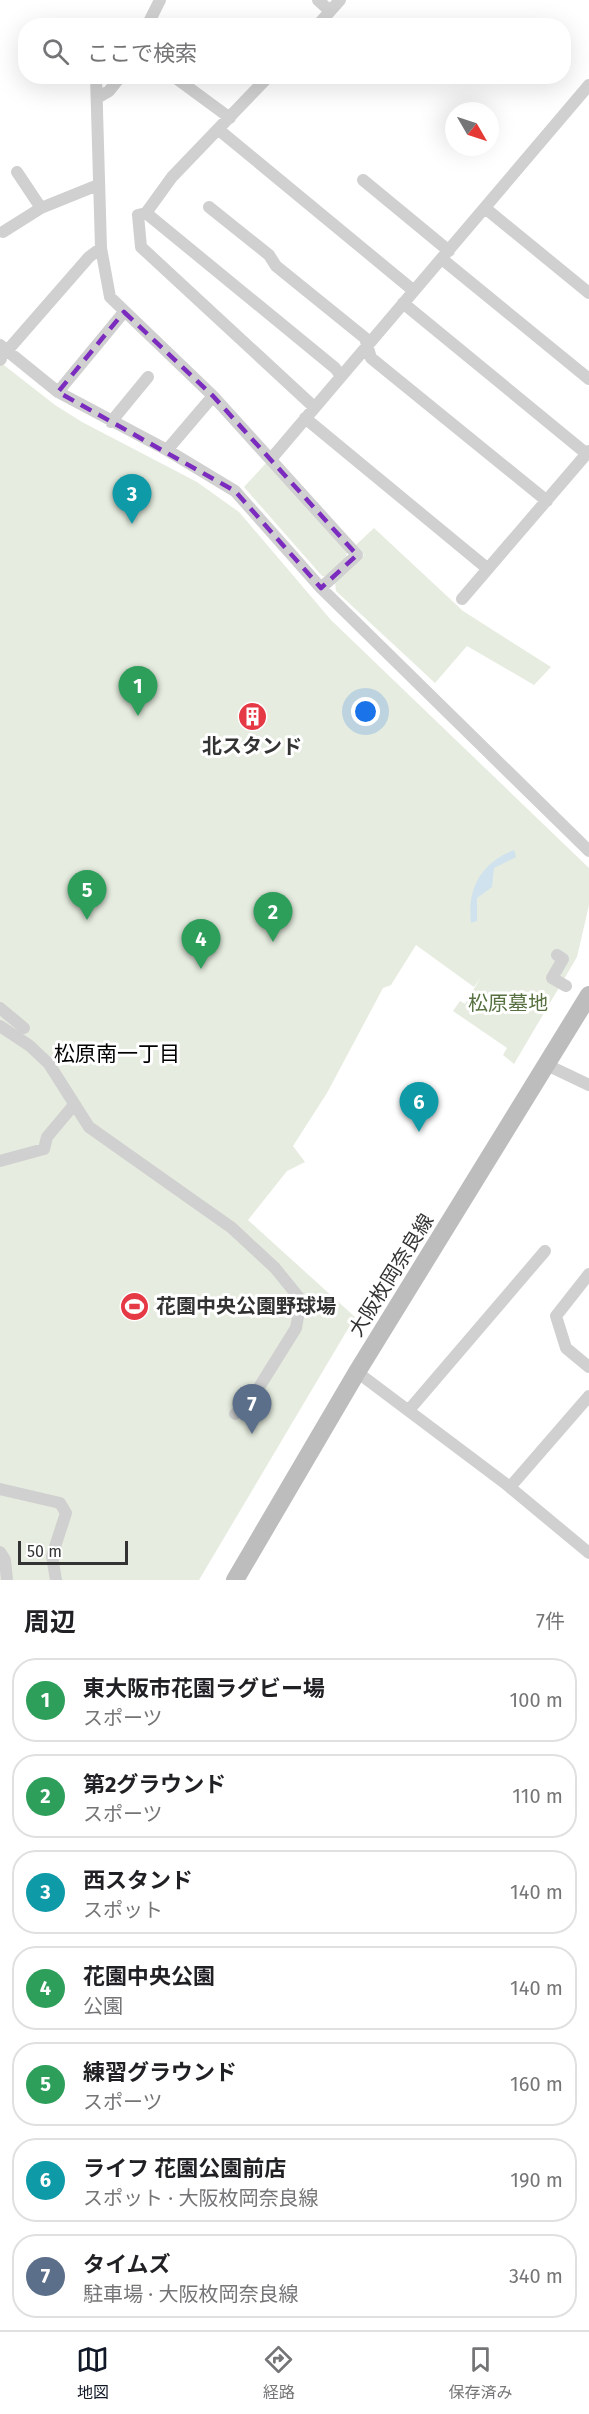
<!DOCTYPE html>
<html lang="ja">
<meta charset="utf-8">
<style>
:root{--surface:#fff;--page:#f2f2f2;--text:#202124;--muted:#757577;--line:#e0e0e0;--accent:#111827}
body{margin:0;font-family:"Fira Sans","Noto Sans JP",sans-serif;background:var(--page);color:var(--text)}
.compass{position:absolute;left:445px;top:102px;width:54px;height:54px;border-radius:50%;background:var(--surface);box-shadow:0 6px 24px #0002;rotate:129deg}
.scale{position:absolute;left:18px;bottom:15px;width:110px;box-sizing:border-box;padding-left:6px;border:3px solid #333;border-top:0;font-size:16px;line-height:21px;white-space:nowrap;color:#333;-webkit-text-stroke:4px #fff;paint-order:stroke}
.you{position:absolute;left:366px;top:712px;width:21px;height:21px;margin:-15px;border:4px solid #fff;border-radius:50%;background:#1a73e8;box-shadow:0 0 0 9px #1a73e833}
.badge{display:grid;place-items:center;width:39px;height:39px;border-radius:50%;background:var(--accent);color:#fff;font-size:20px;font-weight:700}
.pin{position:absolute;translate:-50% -50px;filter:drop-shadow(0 2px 3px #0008)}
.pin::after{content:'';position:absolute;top:32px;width:21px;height:18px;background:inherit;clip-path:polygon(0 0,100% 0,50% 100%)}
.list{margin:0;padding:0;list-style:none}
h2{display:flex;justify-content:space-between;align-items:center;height:78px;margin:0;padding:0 24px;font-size:26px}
h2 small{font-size:20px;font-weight:400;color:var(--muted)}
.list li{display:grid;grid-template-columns:39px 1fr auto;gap:18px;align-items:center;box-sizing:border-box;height:84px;margin:0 12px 12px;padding:0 12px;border:2px solid var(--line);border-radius:24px}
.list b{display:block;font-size:22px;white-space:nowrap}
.list p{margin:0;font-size:20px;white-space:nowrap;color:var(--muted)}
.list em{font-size:20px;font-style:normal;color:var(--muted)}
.icon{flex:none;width:33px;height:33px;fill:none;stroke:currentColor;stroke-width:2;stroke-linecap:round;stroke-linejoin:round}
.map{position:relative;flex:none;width:589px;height:1580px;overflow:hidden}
.search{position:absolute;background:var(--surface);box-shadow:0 6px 24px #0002;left:18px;right:18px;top:18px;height:66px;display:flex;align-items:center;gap:15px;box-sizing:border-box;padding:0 21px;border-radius:24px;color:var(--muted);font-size:22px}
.sheet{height:750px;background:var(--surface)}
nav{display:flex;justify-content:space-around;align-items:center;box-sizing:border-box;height:84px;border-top:2px solid var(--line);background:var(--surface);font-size:16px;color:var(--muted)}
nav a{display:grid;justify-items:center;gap:3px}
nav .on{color:var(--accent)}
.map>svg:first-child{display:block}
</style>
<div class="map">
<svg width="589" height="1580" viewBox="0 0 589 1580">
<rect width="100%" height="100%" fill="#fff"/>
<path fill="#e6ecdf" d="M0 362 55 405 82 422 197 482 239 512 331 620 589 868V905L577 957 514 1064 503 1055 507 1048 453 1011 460 1001 465 1004 481 977 474 987 416 945 391 985 383 988 327 1093 293 1146 305 1162 287 1171 248 1220 355 1317 199 1580H0Z
M267 462 347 552 346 559 327 577 322 576 244 487Z
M374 528 463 611 551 667 534 685 467 646 435 683 336 591 335 582 364 555 356 545Z"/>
<path fill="#cfe2ee" d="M514 850 516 857 494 868 492 887 477 898V921L471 923C467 888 481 863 514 850Z"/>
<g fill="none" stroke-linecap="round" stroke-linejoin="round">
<path stroke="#d0d0d0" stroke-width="12" d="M318 0 330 11
M147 26 160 0
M317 26 340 0
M96 76 101 248 110 297 213 396 357 555 321 588
M173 76 230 118
M269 76 172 177 146 213 138 215 141 247 314 407
M97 98 109 91 121 76
M219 130 414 291
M17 172 41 208
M363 180 449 251
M209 207 269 255 276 266 365 338 371 358 547 501
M485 208 589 293
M146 213 335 368 341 376
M3 232 41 208 98 185
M442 259 589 379
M403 303 587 454
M0 345 58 392 167 450 235 491 321 588 589 851
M7 351 89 257 101 248
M0 360 1 359
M58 392 124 312
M305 418 488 569
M111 422 148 377
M167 450 213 396
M271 459 589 85
M462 599 589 451
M557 955 563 959 552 978 566 986
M0 1008 24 1028
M0 1026 30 1046 49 1064 89 1127 232 1228 275 1268 301 1300 296 1328 253 1397 235 1414
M547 1065 589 1085
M0 1161 44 1149 47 1137 73 1106
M589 1274 556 1316 566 1348 589 1367
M357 1372 506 1484 589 1553
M409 1410 545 1251
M510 1487 589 1396
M0 1489 60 1503 66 1513 52 1556 56 1580
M0 1552 5 1560 7 1580"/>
<path stroke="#bdbdbd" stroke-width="18" d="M235 1580 357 1372 589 995"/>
</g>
<path fill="none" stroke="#7b2cbf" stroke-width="4.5" stroke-dasharray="12 8" stroke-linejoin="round" d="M124 312 213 396 357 555 321 588 235 491 58 392Z"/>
<defs>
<symbol id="building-disc" viewBox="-11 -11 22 22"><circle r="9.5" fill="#e63946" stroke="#fff"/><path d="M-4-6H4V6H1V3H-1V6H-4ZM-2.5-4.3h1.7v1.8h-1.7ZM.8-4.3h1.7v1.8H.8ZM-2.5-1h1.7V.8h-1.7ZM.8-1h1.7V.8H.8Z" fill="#fff"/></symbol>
<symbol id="stadium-disc" viewBox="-11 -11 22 22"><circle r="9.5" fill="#e63946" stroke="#fff"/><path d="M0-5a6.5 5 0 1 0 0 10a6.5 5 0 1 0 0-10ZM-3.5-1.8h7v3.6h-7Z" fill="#fff"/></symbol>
</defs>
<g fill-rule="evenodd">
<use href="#building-disc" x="236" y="700" width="33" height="33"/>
<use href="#stadium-disc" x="118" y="1290" width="33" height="33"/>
</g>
<g text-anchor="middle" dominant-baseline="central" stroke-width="6" stroke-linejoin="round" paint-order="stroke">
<g font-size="20" font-weight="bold" fill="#333" stroke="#fff">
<text x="252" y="746">北スタンド</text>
<text x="156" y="1306" text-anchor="start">花園中央公園野球場</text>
</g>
<g font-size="20" fill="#56703f" stroke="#fff">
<text x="508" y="1003">松原墓地</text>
</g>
<g font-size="20" fill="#333" stroke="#fff">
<text transform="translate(391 1275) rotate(-58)">大阪枚岡奈良線</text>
</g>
<g font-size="21" fill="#000" stroke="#fff">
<text x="117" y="1054">松原南一丁目</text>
</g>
</g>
</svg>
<svg class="compass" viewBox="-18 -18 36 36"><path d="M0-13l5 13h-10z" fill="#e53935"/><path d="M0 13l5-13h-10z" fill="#757577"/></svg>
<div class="scale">50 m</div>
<div class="you"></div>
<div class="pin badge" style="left:138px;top:716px;background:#2e9e5b">1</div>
<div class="pin badge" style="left:273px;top:942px;background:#2e9e5b">2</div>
<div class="pin badge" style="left:132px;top:524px;background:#0f9aa8">3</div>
<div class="pin badge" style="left:201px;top:969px;background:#2e9e5b">4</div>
<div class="pin badge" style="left:87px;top:920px;background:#2e9e5b">5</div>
<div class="pin badge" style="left:419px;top:1132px;background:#0f9aa8">6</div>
<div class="pin badge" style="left:252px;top:1434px;background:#5c6f8a">7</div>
<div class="search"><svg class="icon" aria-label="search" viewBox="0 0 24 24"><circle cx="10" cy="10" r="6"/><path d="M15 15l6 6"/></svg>ここで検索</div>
</div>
<section class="sheet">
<h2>周辺<small>7件</small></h2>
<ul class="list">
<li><span class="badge" style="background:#2e9e5b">1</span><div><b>東大阪市花園ラグビー場</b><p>スポーツ</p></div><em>100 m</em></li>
<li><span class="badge" style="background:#2e9e5b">2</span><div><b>第2グラウンド</b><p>スポーツ</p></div><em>110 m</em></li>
<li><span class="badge" style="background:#0f9aa8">3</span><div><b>西スタンド</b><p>スポット</p></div><em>140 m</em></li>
<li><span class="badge" style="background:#2e9e5b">4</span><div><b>花園中央公園</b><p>公園</p></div><em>140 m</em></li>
<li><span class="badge" style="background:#2e9e5b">5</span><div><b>練習グラウンド</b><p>スポーツ</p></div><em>160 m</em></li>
<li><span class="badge" style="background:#0f9aa8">6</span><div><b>ライフ 花園公園前店</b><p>スポット · 大阪枚岡奈良線</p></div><em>190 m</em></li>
<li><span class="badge" style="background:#5c6f8a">7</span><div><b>タイムズ</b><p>駐車場 · 大阪枚岡奈良線</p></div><em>340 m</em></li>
</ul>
</section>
<nav>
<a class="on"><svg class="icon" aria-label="map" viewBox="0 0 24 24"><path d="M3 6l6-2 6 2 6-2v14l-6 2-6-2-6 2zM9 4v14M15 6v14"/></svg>地図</a>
<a><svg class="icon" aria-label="directions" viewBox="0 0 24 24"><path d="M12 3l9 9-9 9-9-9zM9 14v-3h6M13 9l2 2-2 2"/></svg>経路</a>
<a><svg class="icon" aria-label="saved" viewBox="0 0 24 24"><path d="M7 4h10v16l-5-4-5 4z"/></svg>保存済み</a>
</nav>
